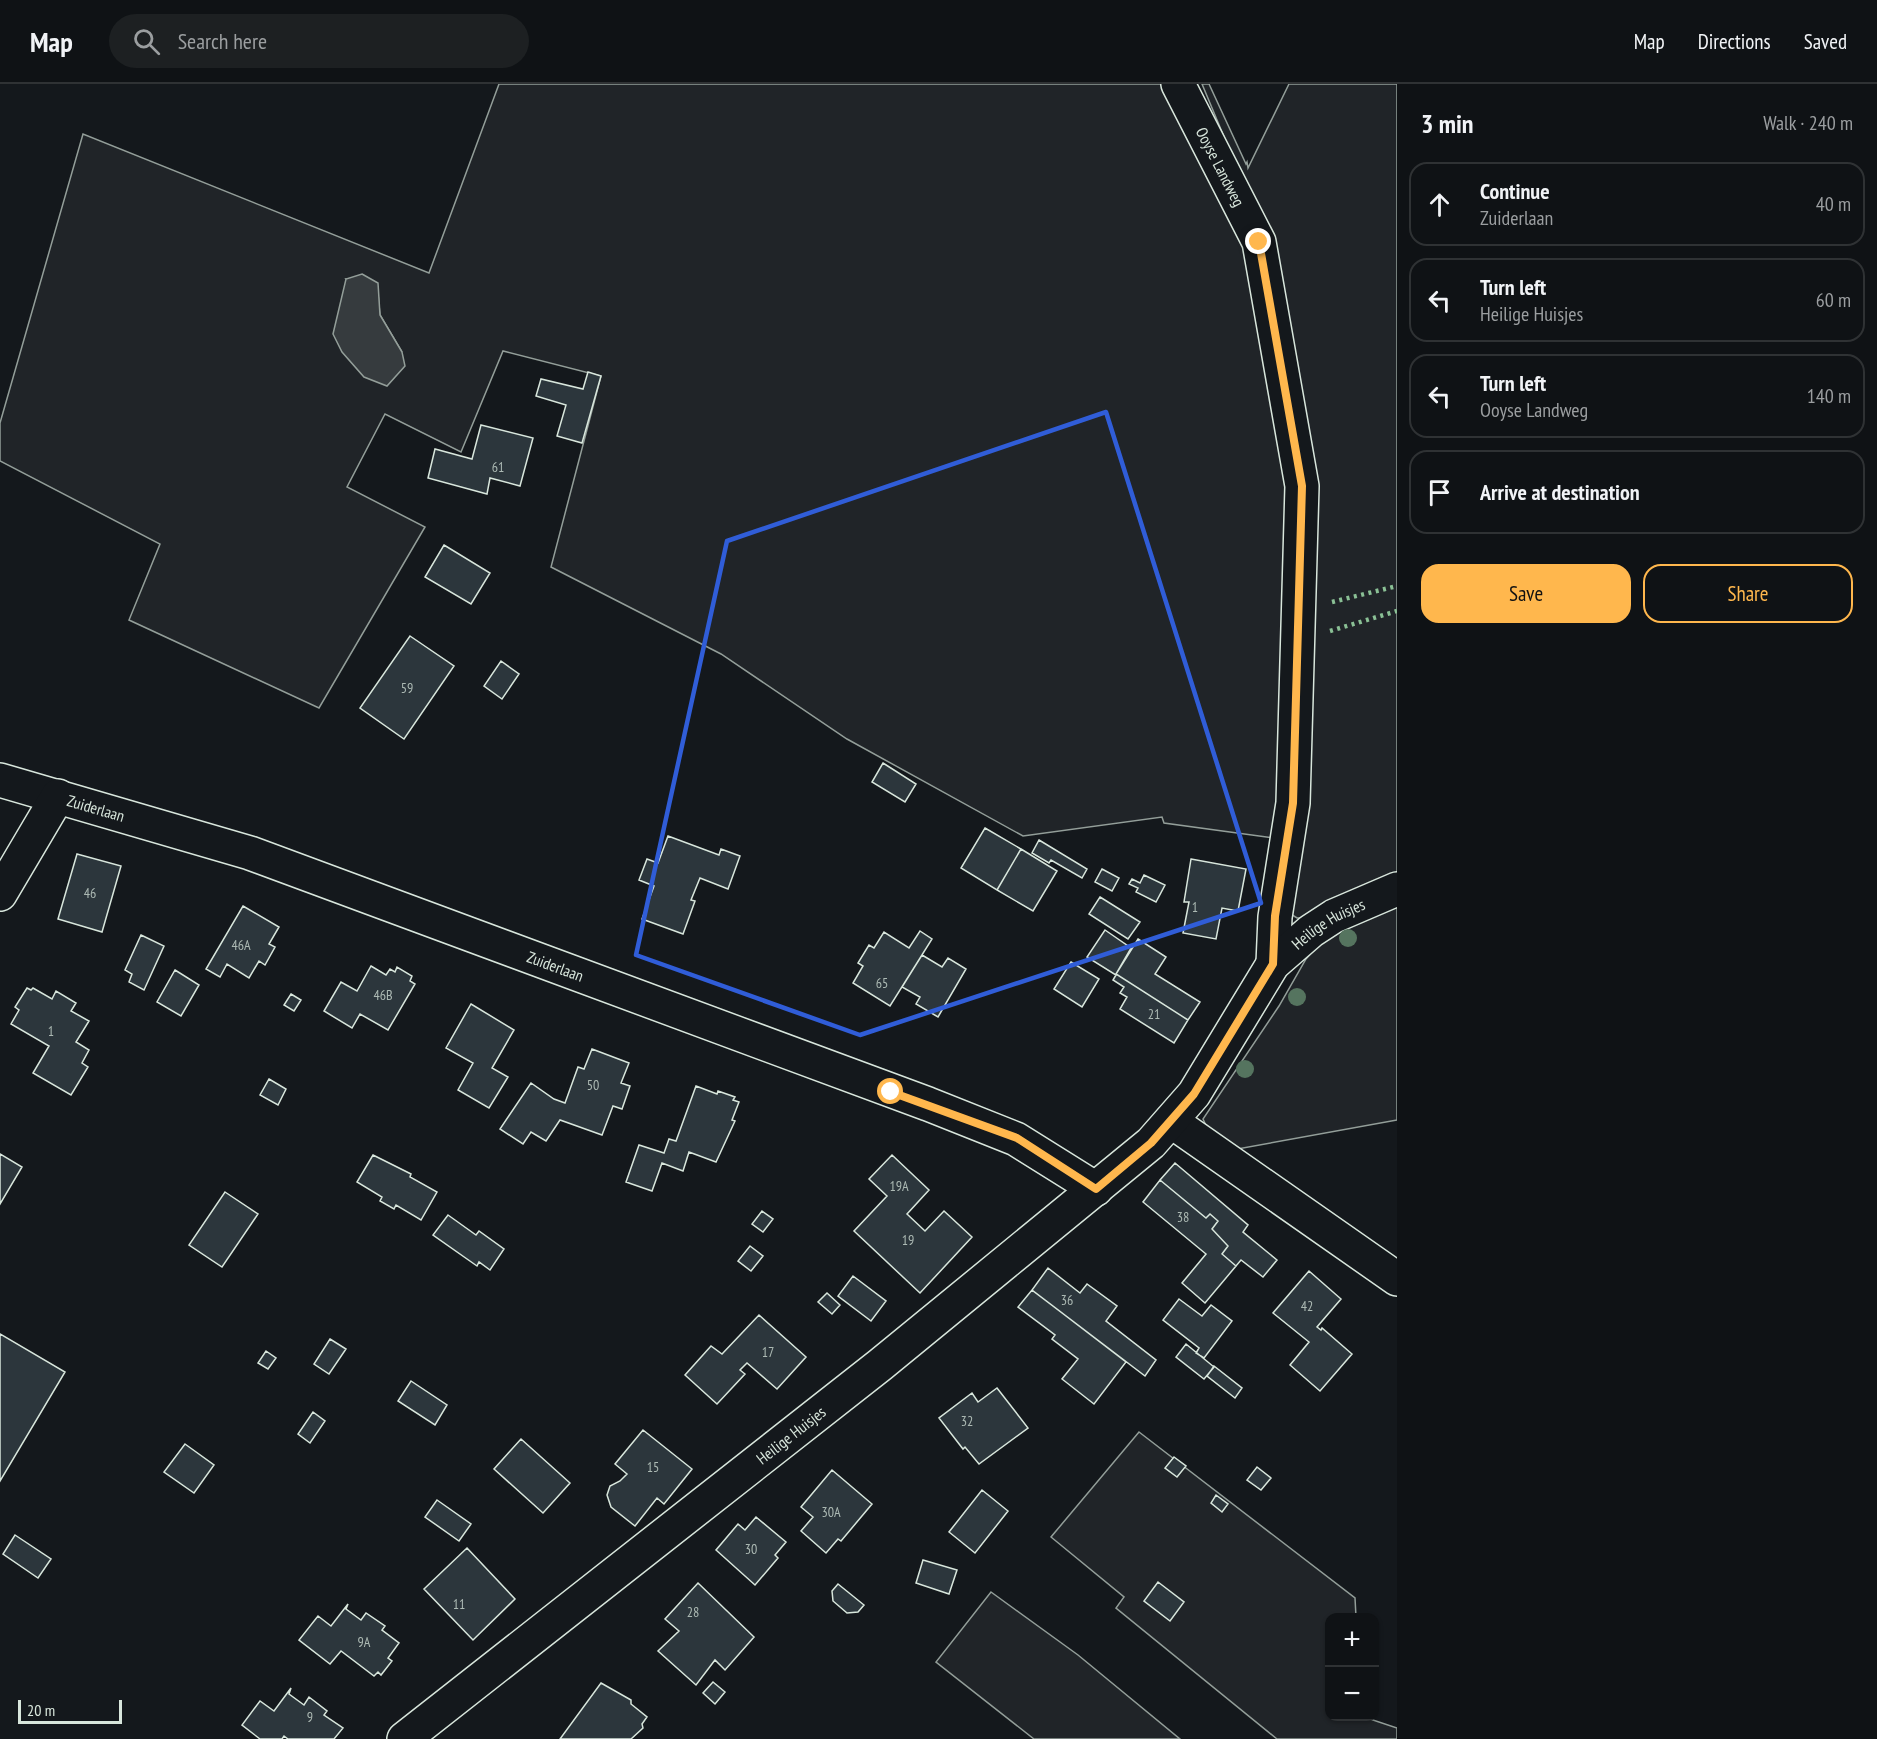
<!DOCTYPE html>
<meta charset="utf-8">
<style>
:root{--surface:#0f1215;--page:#1d2022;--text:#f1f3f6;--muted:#9b9ea0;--line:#2f3234;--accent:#ffb74d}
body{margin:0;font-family:"PT Sans Narrow",sans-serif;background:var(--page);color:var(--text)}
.controls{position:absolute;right:18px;bottom:18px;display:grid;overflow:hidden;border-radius:12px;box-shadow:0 2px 4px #0004}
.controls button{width:54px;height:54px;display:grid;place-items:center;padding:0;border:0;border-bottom:2px solid var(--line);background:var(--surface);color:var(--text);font:30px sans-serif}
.scale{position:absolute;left:18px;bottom:15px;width:104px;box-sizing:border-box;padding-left:6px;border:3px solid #d8e6dc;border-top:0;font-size:16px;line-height:21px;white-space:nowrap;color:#d8e6dc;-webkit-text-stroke:4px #14181c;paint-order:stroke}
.stop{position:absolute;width:18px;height:18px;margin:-14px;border:4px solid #ffb74d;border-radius:50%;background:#fff}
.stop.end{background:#ffb74d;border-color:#fff;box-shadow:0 2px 6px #0008}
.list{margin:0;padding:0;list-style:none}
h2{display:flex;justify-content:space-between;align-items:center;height:78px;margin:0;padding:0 24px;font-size:26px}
h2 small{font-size:20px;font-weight:400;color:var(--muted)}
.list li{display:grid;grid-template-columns:39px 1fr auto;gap:18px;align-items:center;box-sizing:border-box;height:84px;margin:0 12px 12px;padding:0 12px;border:2px solid var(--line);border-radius:18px}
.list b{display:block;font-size:22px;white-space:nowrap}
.list p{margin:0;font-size:20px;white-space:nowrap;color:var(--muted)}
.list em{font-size:20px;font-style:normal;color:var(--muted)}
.actions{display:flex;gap:12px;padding:18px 24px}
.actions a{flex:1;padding:14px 0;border:2px solid var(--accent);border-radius:18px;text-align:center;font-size:21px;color:var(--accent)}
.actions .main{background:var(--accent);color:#111}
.icon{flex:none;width:33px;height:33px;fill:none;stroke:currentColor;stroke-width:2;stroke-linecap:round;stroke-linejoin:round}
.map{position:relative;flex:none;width:1397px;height:1655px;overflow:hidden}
header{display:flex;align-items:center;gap:36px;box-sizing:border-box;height:84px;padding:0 30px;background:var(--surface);border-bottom:2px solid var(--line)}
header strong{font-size:28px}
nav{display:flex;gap:33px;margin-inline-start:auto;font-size:21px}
.search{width:420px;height:54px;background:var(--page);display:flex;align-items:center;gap:15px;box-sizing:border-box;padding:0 21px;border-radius:33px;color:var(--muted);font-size:22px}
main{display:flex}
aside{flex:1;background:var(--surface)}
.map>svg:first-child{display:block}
</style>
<header>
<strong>Map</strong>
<div class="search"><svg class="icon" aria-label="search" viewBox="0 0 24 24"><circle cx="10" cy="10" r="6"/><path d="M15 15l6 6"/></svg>Search here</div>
<nav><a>Map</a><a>Directions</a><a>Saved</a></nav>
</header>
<main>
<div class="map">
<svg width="1397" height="1655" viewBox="0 0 1397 1655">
<rect width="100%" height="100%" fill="#14181c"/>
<path fill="#202428" stroke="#939e99" stroke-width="1.5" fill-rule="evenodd" d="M499 0H1181L1252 178 1291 378 1290 641 1273 754 1164 739 1162 733 1023 752 847 655 721 570 551 483 601 292 503 267 461 368 385 330 347 403 425 443 319 624 129 536 160 460 0 377V339L83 50 429 189ZM346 195 377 199 380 231 402 268Z
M1202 0H1209L1246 80 1247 78 1248 84 1289 0H1397V795L1307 834H1297L1286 827 1313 557 1237 84Z
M1397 817V1036L1232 1066 1211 1052 1203 1035 1279 922 1306 875 1328 850Z
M1139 1348 1355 1514 1356 1533 1330 1534V1632L1364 1633 1397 1644V1655H1277L1116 1524 1124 1513 1051 1453Z
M991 1508 1078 1571 1180 1655H1034L936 1578Z"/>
<path fill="#363b3e" stroke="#939e99" stroke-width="1.5" d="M362 190 378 199 380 231 402 268 405 282 387 302 364 293 342 268 333 250 346 195Z"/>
<path fill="#2c363c" stroke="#d8e6dc" stroke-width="1.5" d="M588 288 601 292 582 359 557 352 566 321 536 312 541 295 583 305Z
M481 341 533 354 520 402 490 394 487 410 428 394 435 365 472 375Z
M444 461 490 489 471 520 425 493Z
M410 552 454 582 404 655 360 624Z
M501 577 519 590 502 615 484 602Z
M883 679 916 700 905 718 872 698Z
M985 744 1021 765 997 806 961 784Z
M668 752 719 771 721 765 740 772 728 805 700 794 691 816 695 817 683 850 642 835 654 802 639 796 647 775 658 779Z
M1039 756 1087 785 1082 794 1051 776 1049 779 1032 769Z
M1021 765 1057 787 1033 827 997 806Z
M77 770 121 782 102 848 58 835Z
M1191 775 1246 785 1238 827 1222 824 1216 855 1183 849 1189 818H1184Z
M1102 785 1119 794 1112 807 1095 798Z
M1144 791 1165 801 1156 818 1136 808 1138 804 1129 800 1132 795 1140 799Z
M1100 813 1140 838 1128 855 1089 830Z
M243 822 279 843 269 860 275 863 265 881 259 877 249 894 227 880 220 893 206 885Z
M1105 846 1131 864 1116 890 1188 936 1174 959 1120 925 1127 913 1120 909 1124 903 1113 896 1116 891 1087 873Z
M920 847 932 855 890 922 853 899 863 882 858 879 869 861 874 864 884 848 909 864Z
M141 851 164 862 144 906 129 898 132 890 125 886Z
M1138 855 1166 873 1155 890 1200 918 1188 936 1116 890Z
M922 871 942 883 948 874 966 885 938 933 916 920 920 913 902 903Z
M1071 878 1099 895 1082 923 1054 905Z
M371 882 386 891 390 885 395 888 397 883 412 892 410 897 415 900 388 946 360 930 352 944 324 927 341 898 357 907Z
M175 886 199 901 181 932 157 918Z
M27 904 31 906 33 904 52 915 56 907 76 919 71 927 89 937 76 958 89 966 82 979 88 983 71 1011 33 989 49 962 11 940 19 926 15 923Z
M291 910 301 916 294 927 284 921Z
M471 920 514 946 492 984 508 993 489 1024 458 1006 473 979 446 964Z
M592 965 629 979 621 999 630 1002 622 1025 613 1022 602 1051 560 1036 546 1057 531 1048 523 1060 500 1045 531 999 554 1015 565 1019 578 983 584 985Z
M269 995 286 1005 278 1021 260 1011Z
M696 1002 717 1010 718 1007 735 1013 733 1016 739 1018 732 1036 735 1037 716 1078 689 1068 683 1087 662 1079 652 1107 626 1098 639 1061 664 1069 669 1055 676 1057Z
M0 1070 22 1083 0 1120Z
M373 1071 411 1090 410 1093 437 1108 421 1136 396 1121 394 1125 380 1117 382 1113 357 1098Z
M892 1071 929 1106 907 1130 925 1147 944 1127 972 1153 920 1209 854 1147 887 1112 869 1095Z
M1175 1079 1248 1141 1243 1148 1277 1176 1263 1193 1241 1176 1236 1182 1222 1170 1228 1162 1212 1145 1218 1137 1210 1130 1206 1134 1160 1096Z
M1160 1096 1206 1134 1210 1130 1218 1137 1212 1145 1228 1162 1222 1170 1236 1182 1205 1219 1182 1199 1206 1170 1143 1118Z
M225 1108 258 1130 222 1183 189 1161Z
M762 1127 773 1135 763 1148 752 1140Z
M448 1131 476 1151 479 1147 504 1165 490 1186 479 1178 477 1182 433 1151Z
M750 1162 763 1172 751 1187 738 1177Z
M1048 1184 1080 1209 1087 1200 1117 1222 1106 1237 1156 1276 1145 1292 1032 1206Z
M1309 1187 1341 1215 1317 1243 1321 1246 1322 1244 1352 1270 1320 1307 1290 1281 1309 1258 1273 1229Z
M853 1192 886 1217 871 1237 838 1212Z
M1032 1206 1126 1278 1094 1320 1062 1295 1078 1275 1052 1255 1055 1251 1018 1223Z
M827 1209 840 1221 832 1230 818 1218Z
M1179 1215 1202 1232 1211 1221 1232 1237 1204 1274 1196 1269 1199 1264 1163 1236Z
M759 1231 806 1273 777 1305 747 1279 740 1286 745 1290 717 1320 685 1291 711 1262 722 1270Z
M0 1250 65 1288 0 1397Z
M330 1255 346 1265 329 1290 314 1280Z
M1186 1260 1214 1283 1204 1295 1176 1273Z
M266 1267 276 1274 268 1285 258 1279Z
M1214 1282 1242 1304 1235 1314 1207 1292Z
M411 1297 447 1321 435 1341 398 1317Z
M997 1304 1028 1344 979 1380 965 1363 963 1365 939 1334 972 1309 978 1318Z
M313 1328 325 1337 310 1359 298 1350Z
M643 1346 692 1385 664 1420 657 1414 635 1442 611 1423 607 1411 610 1402 620 1397 627 1390 615 1380Z
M521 1355 570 1399 543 1429 494 1385Z
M185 1360 214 1381 194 1409 164 1388Z
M1174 1373 1186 1382 1177 1393 1165 1384Z
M1257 1383 1271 1394 1261 1406 1247 1396Z
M832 1386 872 1420 841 1457 838 1455 826 1469 801 1447 813 1433 801 1423Z
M982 1406 1008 1427 975 1469 949 1448Z
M1216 1411 1228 1420 1222 1428 1211 1419Z
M437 1416 471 1440 459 1457 425 1433Z
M756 1433 786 1458 775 1471 778 1474 755 1501 716 1466 738 1440 745 1446Z
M15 1451 51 1475 38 1494 3 1470Z
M467 1464 515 1515 473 1556 424 1505Z
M923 1476 957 1486 949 1510 916 1499Z
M1158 1498 1184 1518 1170 1537 1144 1517Z
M698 1499 754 1553 725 1586 715 1576 696 1601 658 1567 679 1547 665 1535Z
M838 1500 864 1521 858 1528 847 1529 833 1517 832 1507Z
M348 1520 346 1525 361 1536 366 1529 385 1542 382 1546 399 1559 388 1574 392 1577 381 1591 378 1588 374 1592 341 1567 330 1580 299 1556 318 1532 331 1542Z
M713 1598 725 1608 715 1620 703 1609Z
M601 1599 631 1616V1620L647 1633 642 1640 643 1644 631 1655H560Z
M291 1604 289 1610 304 1621 309 1613 327 1627 324 1631 343 1644 334 1655H288L284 1652 282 1655H260L242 1641 260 1617 274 1627Z"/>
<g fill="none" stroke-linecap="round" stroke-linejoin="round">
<defs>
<g id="minor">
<path id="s1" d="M1178 0 1259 158 1302 402 1293 719 1275 833 1273 880"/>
<path id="s2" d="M0 696 250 769 928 1020 1016 1055 1096 1105"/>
<path d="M0 810 58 712"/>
<path d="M1171 1037 1397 1195"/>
<path id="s3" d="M404 1655 880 1281 1151 1059 1194 1010 1273 880 1311 847 1334 832 1397 805"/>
</g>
</defs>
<use href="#minor" stroke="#d8e6dc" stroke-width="36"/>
<use href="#minor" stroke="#14181c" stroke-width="33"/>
<path stroke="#8ac095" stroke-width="4.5" stroke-dasharray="3 4.5" stroke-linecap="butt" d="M1332 518 1397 502
M1330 547 1397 527"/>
</g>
<g fill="#55745f">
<circle cx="1348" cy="854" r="9"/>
<circle cx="1297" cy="913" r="9"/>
<circle cx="1245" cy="985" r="9"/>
</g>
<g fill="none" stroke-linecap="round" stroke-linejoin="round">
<path stroke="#ffb74d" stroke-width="8" d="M891 1008 1017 1054 1096 1105 1151 1059 1194 1010 1273 880 1275 832 1293 719 1302 402 1259 158"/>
</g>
<path fill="none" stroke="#305dd8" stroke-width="4.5" stroke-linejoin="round" d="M1106 328 1261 819 860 951 636 871 727 457Z"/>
<g text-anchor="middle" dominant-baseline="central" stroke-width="4.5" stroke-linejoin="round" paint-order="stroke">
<g font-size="14" fill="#adbab4">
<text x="498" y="383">61</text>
<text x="407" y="604">59</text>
<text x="90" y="809">46</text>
<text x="1195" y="823">1</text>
<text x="241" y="861">46A</text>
<text x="882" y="899">65</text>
<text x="383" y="911">46B</text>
<text x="1154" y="930">21</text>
<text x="51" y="947">1</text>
<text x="593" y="1001">50</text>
<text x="899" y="1102">19A</text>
<text x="1183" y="1133">38</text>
<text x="908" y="1156">19</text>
<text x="1067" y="1216">36</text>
<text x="1307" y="1222">42</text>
<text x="768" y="1268">17</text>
<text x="967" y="1337">32</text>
<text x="653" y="1383">15</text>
<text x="831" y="1428">30A</text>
<text x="751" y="1465">30</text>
<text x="459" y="1520">11</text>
<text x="693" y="1528">28</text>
<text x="364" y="1558">9A</text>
<text x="310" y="1633">9</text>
</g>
<g font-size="16" fill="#d8e6dc" stroke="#14181c">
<text stroke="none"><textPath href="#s1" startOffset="93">Ooyse Landweg</textPath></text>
<text stroke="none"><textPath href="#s2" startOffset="100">Zuiderlaan</textPath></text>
<text stroke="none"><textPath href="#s3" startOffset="1242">Heilige Huisjes</textPath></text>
<text stroke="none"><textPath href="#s2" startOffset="586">Zuiderlaan</textPath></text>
<text stroke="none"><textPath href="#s3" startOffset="492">Heilige Huisjes</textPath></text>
</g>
</g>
</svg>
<div class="controls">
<button>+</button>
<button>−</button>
</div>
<div class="scale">20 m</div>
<div class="stop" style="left:891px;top:1008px"></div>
<div class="stop end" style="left:1259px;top:158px"></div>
</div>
<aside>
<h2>3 min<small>Walk · 240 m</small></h2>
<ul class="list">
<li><svg class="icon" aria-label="ahead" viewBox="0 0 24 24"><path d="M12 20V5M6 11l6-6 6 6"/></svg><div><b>Continue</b><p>Zuiderlaan</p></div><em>40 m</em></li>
<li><svg class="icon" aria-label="left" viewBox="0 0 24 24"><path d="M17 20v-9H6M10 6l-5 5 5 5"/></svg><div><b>Turn left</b><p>Heilige Huisjes</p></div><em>60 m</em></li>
<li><svg class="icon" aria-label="left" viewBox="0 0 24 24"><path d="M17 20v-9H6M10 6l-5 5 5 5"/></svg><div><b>Turn left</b><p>Ooyse Landweg</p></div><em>140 m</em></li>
<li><svg class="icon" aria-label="arrive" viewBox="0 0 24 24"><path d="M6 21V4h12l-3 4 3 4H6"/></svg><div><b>Arrive at destination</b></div></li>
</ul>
<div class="actions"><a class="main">Save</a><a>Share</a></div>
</aside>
</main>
